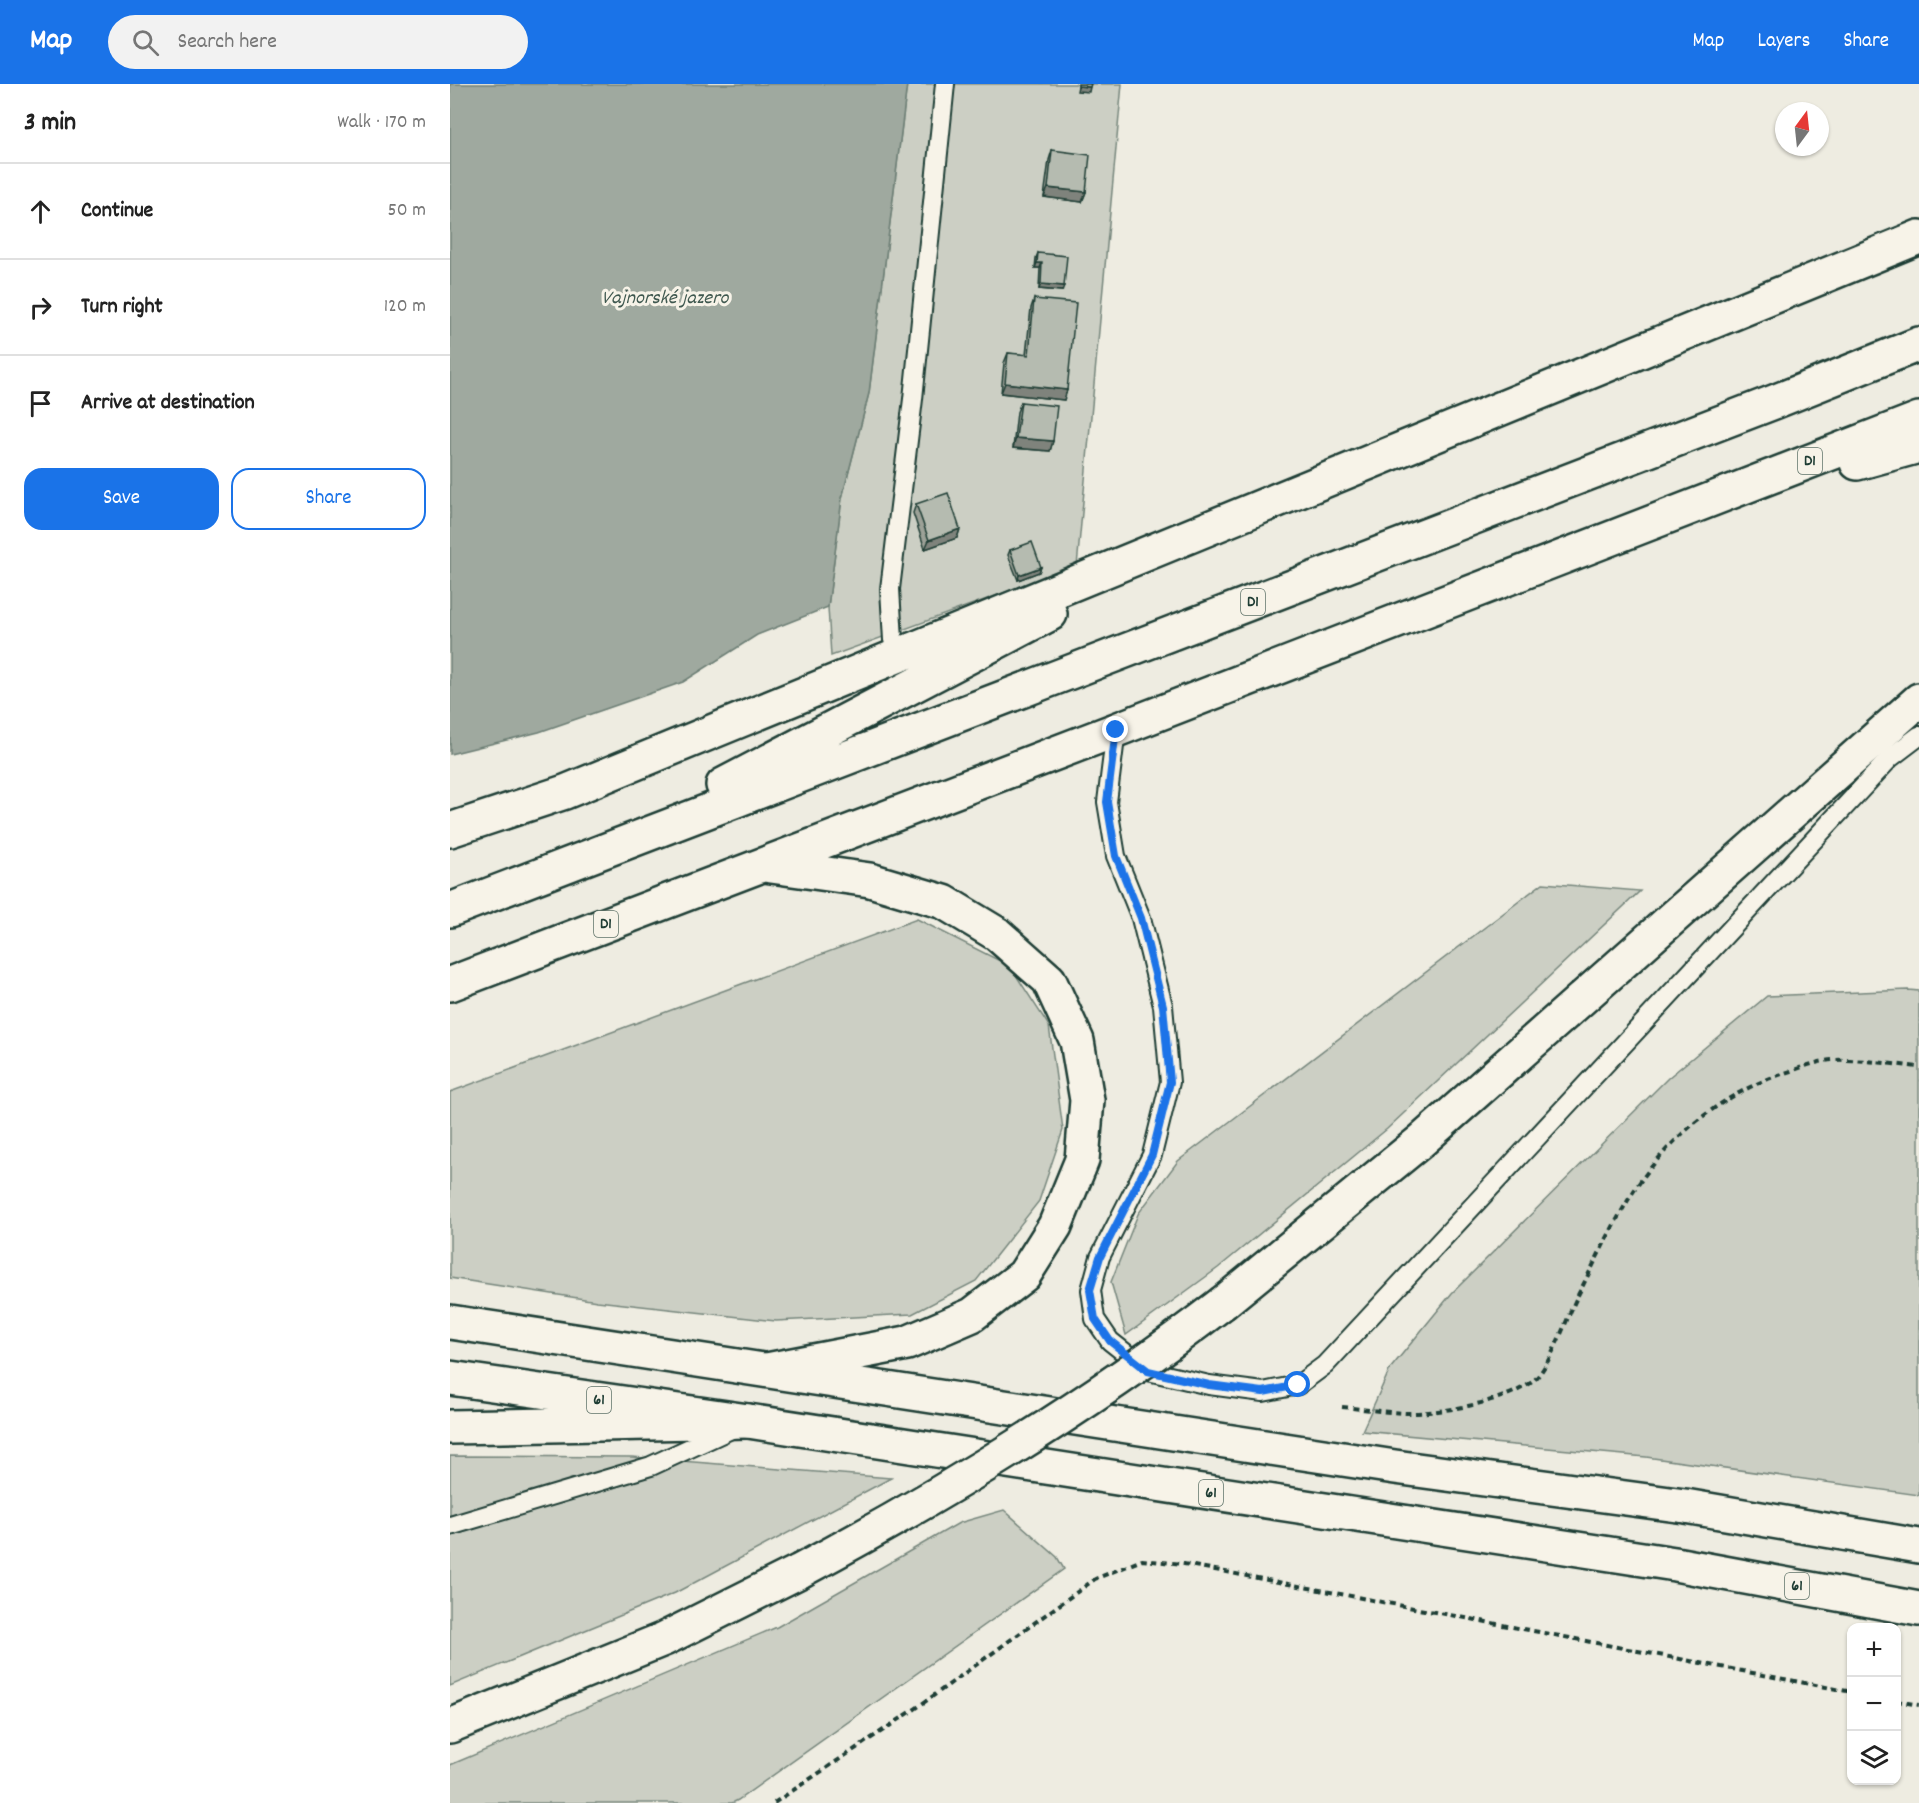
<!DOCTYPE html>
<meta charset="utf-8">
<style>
:root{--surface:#fff;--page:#f2f2f2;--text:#222;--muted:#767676;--line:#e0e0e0;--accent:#1a73e8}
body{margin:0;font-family:Dekko,sans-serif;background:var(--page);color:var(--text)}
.controls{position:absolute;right:18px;bottom:18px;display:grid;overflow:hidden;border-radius:12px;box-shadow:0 2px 4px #0004}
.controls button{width:54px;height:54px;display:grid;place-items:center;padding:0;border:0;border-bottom:2px solid var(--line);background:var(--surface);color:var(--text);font:30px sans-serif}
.compass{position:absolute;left:1325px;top:18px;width:54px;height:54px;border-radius:50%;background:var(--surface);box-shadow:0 2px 4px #0004;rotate:15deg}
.stop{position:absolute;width:18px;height:18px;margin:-14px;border:4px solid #1a73e8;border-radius:50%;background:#fff}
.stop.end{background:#1a73e8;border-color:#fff;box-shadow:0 2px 6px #0008}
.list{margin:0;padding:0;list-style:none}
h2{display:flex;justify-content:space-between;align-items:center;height:78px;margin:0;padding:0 24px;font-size:26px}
h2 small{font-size:20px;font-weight:400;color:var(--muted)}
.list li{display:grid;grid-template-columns:39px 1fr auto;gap:18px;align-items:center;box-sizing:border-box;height:96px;padding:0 24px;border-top:2px solid var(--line)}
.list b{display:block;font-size:22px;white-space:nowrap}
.list em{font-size:20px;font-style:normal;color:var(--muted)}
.actions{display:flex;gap:12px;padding:18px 24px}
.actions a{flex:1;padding:14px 0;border:2px solid var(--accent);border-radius:18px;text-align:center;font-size:21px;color:var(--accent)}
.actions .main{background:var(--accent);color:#fff}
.icon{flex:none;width:33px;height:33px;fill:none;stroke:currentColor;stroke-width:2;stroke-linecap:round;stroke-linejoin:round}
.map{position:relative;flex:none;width:1469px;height:1719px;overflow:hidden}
header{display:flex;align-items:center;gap:36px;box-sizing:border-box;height:84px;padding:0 30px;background:var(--accent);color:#fff}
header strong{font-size:28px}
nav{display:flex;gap:33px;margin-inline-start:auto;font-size:21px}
.search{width:420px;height:54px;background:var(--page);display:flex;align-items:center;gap:15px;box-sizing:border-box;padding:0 21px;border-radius:33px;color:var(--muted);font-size:22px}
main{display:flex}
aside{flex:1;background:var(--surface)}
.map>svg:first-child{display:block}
</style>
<header>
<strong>Map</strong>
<div class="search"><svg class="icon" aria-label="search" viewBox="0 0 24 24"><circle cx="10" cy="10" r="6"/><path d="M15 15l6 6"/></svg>Search here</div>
<nav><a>Map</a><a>Layers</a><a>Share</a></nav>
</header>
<main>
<aside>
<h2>3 min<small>Walk · 170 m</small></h2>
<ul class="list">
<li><svg class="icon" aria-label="ahead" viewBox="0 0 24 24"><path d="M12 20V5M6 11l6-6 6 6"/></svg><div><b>Continue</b></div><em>50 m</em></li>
<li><svg class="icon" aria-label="right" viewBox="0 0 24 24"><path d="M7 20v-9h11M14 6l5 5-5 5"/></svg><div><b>Turn right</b></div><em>120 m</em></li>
<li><svg class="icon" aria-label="arrive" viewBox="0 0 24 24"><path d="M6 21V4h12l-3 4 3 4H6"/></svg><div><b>Arrive at destination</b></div></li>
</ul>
<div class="actions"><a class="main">Save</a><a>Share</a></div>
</aside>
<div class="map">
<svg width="1469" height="1719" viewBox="0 0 1469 1719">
<rect width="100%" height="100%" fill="#eeece1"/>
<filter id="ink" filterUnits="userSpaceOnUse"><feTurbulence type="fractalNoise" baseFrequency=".0167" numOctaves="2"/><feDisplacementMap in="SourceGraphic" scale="12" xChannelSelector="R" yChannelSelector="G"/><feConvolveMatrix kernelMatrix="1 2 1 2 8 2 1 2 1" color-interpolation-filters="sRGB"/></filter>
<g filter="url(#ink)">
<path fill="#cccfc4" stroke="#76867c" stroke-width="1.5" d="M457 0H672L627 482 381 572 378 523 392 414 419 309Z
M1093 799 1190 807 937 1045 768 1184 676 1251 661 1198 688 1130 728 1077Z
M467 835 560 882 599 942 613 1046 589 1117 526 1197 462 1230 326 1237 147 1217 0 1194V1008Z
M1458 906 1469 907V1411L1196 1373 912 1347 940 1285 1002 1209 1218 994 1317 912Z
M0 1372 182 1373 441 1394 225 1509 0 1602Z
M554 1426 607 1473 614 1485 288 1716 282 1719H0V1681L327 1543 509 1439Z"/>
<path fill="#9fa99f" stroke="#6c7e74" stroke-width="1.5" d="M0 0H457L419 309 392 414 378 523 307 551 233 598 89 648 0 670Z"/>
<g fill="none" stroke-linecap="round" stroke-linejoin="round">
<defs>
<path id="service" d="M443 556 440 505 463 315 495 0
M666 646 657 718 666 772 691 834 713 922 720 998 702 1071 650 1173 641 1206 645 1235 660 1257 698 1287 759 1301 813 1308 848 1301 875 1281 1440 674 1469 652
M0 1442 201 1382 281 1345"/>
<path id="primary" d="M0 1238 945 1383 1235 1422 1469 1462
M0 1294 298 1337 1225 1480 1469 1525"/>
<path id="motorway" d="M1407 379 1469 362
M273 701 600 530
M0 746 115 708 1469 153
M314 781 420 796 494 818 547 850 599 896 627 957 637 1016 632 1076 605 1142 574 1191 522 1231 457 1259 317 1286
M0 826 1324 318 1469 260
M0 900 666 646 1469 335
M774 1218 971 1057 1469 616
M0 1343 298 1337
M0 1642 214 1555 350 1487"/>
</defs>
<use href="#service" stroke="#1f3d34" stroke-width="22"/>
<use href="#primary" stroke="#1f3d34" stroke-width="38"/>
<use href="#motorway" stroke="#1f3d34" stroke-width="38"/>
<path stroke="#1f3d34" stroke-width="4" stroke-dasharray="6 4.5" stroke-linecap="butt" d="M892 1323C913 1325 934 1328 955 1329 988 1330 1055 1318 1082 1298 1100 1284 1117 1233 1128 1211 1144 1180 1159 1148 1177 1118 1212 1059 1269 1010 1335 989 1350 984 1367 977 1383 976 1411 975 1441 980 1469 983
M1446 1617 1469 1621
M324 1719 465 1625 645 1495 692 1476 734 1480 1402 1608"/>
<use href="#service" stroke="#f7f3e8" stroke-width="18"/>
<use href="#primary" stroke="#f7f3e8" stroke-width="33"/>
<use href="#motorway" stroke="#f7f3e8" stroke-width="33"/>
<defs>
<path id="motorway-bridge" d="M350 1487C498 1408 641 1321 774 1218"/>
</defs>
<use href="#motorway-bridge" stroke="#1f3d34" stroke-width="38" stroke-linecap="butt"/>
<use href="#motorway-bridge" stroke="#f7f3e8" stroke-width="33"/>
</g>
<path fill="#9ca197" stroke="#1f3d34" stroke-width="1.5" d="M602 66 636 108 632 118 594 113 599 76Z
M588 169 612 207 589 205 590 184H585L586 174Z
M584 215 617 306 614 316 551 309 554 279 558 269 576 271 581 224Z
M571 318 603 357 600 367 563 364 567 328Z
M466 420 510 445 507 454 475 465 463 429Z
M560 466 591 483 589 488 568 496 558 471Z"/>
<path fill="#7f837b" stroke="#1f3d34" stroke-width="1.5" d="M628 2 640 3 639 8 627 7Z
M598 104 636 108 632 118 594 113Z
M587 179H592L590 184H585Z
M591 200 614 202 612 207 589 205Z
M555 299 617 306 614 316 551 309Z
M566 354 603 357 600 367 563 364Z
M510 445 507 454 475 465 479 456Z
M591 483 589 488 568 496 569 491Z"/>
<path fill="#b5bbb0" stroke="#1f3d34" stroke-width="1.5" d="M628 0H641L640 3 628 2Z
M602 66 640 71 636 108 598 104Z
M588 169 617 172 614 202 591 200 592 179H587Z
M584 215 626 219 617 306 555 299 558 269 579 271Z
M571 318 607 322 603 357 566 354Z
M498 409 510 445 479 456 466 420Z
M582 458 591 483 569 491 560 466Z"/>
</g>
<g fill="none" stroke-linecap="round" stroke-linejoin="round" filter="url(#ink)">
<path stroke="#1a73e8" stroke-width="8" d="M666 646 657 718 666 772 691 834 713 922 720 998 702 1071 650 1173 640 1206 645 1235 660 1257 698 1287 759 1301 813 1308 848 1301"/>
</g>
<g text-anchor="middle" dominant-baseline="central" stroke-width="6" stroke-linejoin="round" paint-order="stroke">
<g fill="#f7f3e8" stroke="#60746a" stroke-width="1.5">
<rect x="1348" y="364" width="24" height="26" rx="4.5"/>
<rect x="791" y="505" width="24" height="26" rx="4.5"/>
<rect x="144" y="827" width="24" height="26" rx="4.5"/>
<rect x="137" y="1303" width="24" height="26" rx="4.5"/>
<rect x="749" y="1396" width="24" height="26" rx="4.5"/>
<rect x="1335" y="1489" width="24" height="26" rx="4.5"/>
</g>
<g font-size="16" font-weight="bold" fill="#1f3d34">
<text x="1360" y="377">D1</text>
<text x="803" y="518">D1</text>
<text x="156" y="840">D1</text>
<text x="149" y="1316">61</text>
<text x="761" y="1409">61</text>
<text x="1347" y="1502">61</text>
</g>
<g font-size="20" font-style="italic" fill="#3f584f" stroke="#f7f3e8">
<text x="215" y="215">Vajnorské jazero</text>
</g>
</g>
</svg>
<div class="controls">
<button>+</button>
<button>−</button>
<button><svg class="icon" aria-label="layers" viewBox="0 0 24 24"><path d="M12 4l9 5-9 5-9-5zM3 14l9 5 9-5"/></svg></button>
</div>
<svg class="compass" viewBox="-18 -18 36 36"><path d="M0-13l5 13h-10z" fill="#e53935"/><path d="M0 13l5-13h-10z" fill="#767676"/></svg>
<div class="stop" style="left:848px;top:1301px"></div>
<div class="stop end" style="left:666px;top:646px"></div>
</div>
</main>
